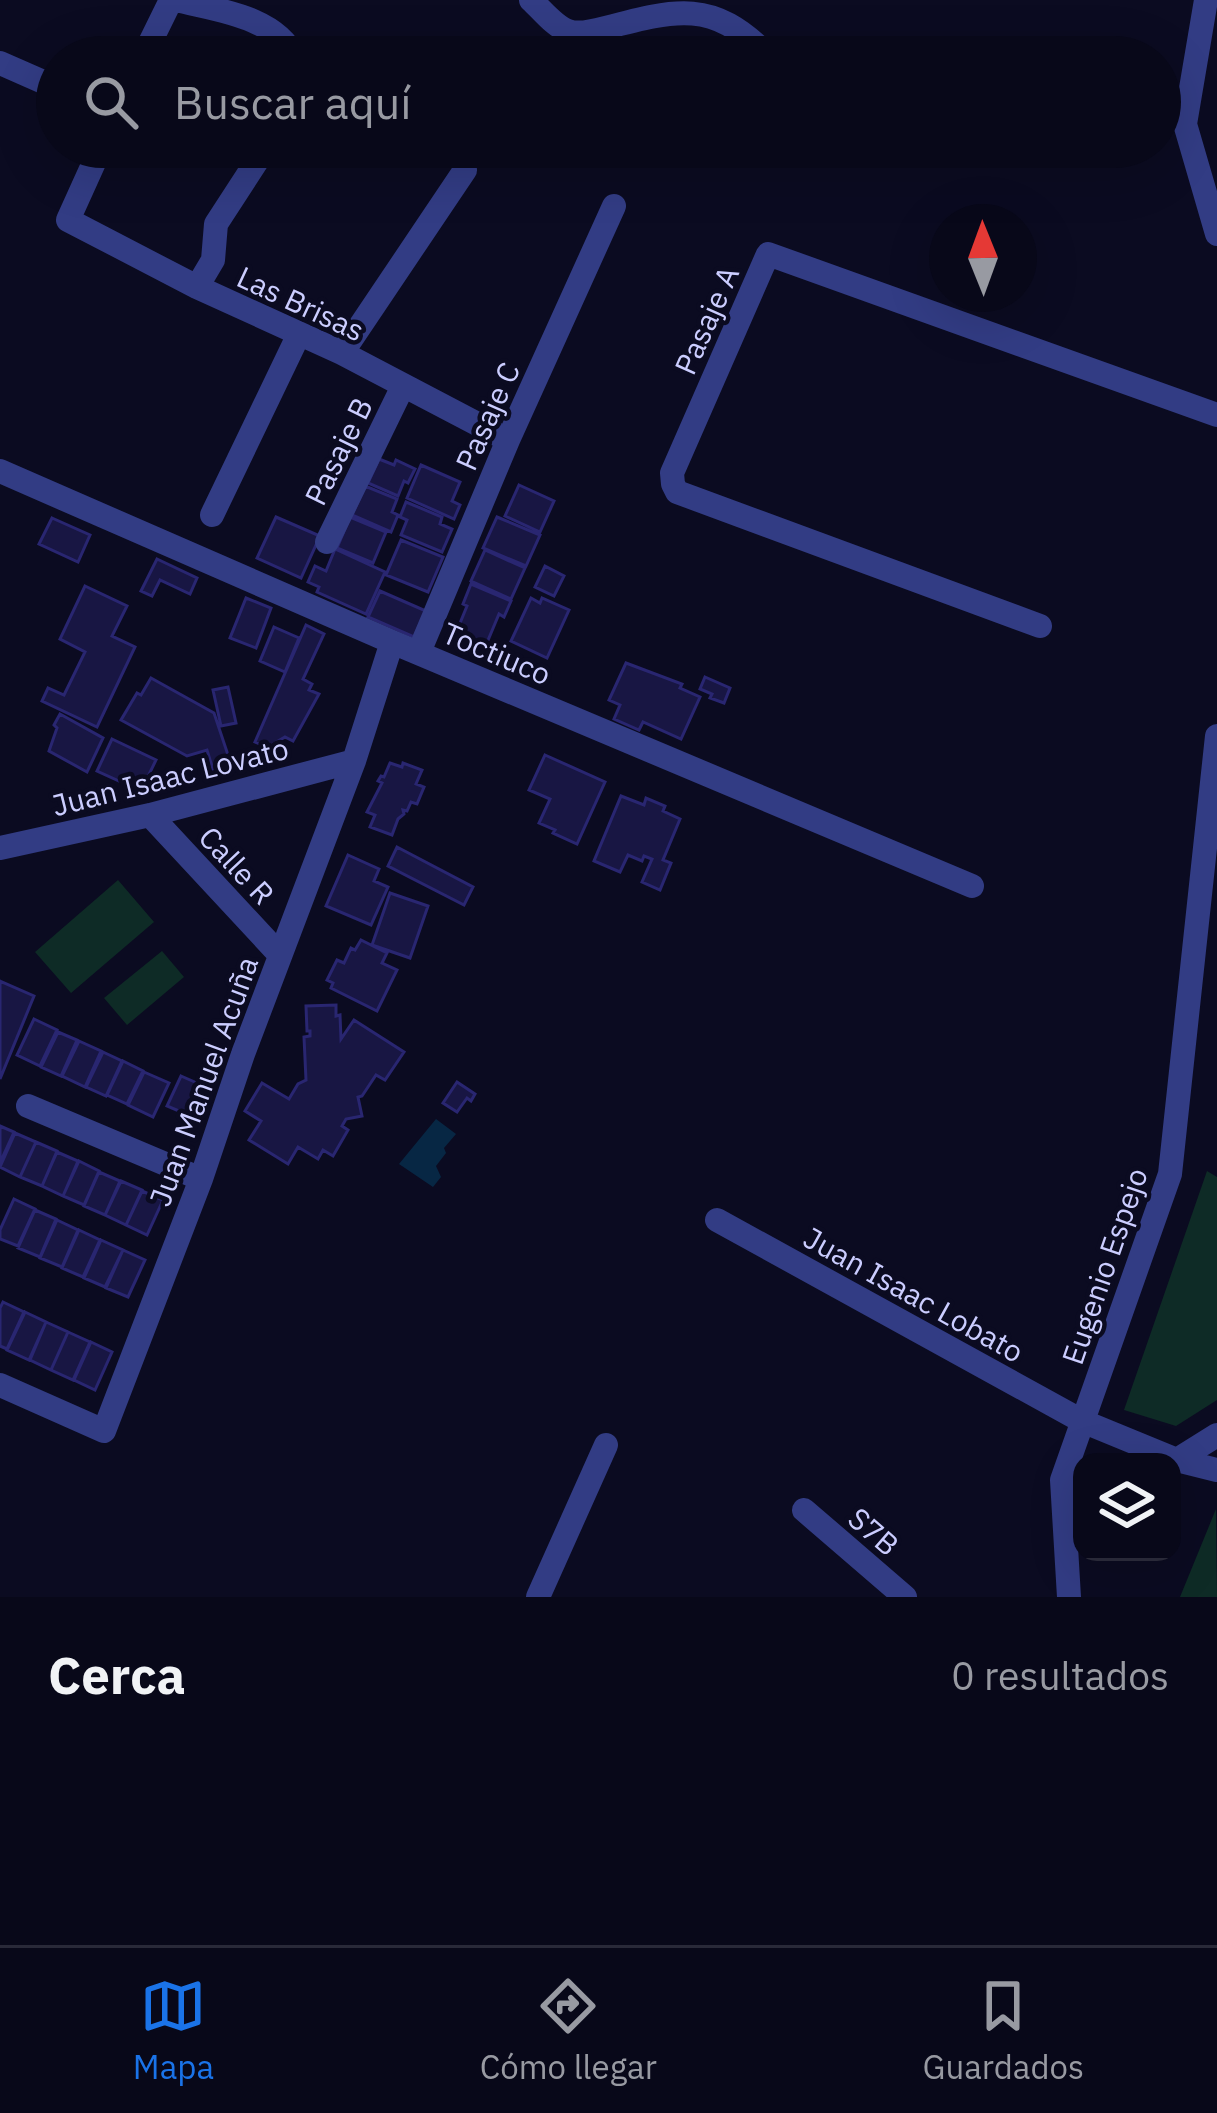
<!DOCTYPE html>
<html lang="es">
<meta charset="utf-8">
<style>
:root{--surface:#080819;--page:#112;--text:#f1f3f6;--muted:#989aa2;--line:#292938;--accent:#1a73e8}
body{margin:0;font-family:"IBM Plex Sans",sans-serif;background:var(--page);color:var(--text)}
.controls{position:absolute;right:36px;bottom:36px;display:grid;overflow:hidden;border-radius:24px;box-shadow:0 12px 48px #0002}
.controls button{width:108px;height:108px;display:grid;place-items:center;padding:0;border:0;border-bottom:3px solid var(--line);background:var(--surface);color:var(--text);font:60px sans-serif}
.compass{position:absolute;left:929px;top:204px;width:108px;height:108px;border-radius:50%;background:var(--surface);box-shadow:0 12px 48px #0002;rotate:359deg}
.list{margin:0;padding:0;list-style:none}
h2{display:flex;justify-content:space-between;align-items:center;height:156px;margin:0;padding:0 48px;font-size:51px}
h2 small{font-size:39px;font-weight:400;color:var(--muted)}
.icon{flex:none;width:66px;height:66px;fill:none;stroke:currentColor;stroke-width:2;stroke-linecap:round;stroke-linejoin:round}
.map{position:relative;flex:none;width:1217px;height:1597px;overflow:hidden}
.search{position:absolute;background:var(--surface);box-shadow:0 12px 48px #0002;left:36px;right:36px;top:36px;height:132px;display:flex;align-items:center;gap:30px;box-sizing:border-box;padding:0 42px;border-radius:66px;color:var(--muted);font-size:45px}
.sheet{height:348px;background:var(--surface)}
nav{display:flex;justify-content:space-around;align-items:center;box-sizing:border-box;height:168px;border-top:3px solid var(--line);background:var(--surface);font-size:33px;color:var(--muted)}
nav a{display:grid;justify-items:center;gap:6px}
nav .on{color:var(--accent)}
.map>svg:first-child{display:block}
</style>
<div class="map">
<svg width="1217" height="1597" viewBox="0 0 1217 1597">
<rect width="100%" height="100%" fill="#0b0b21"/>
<path fill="#0e2b26" d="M118 880 154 922 71 993 35 952Z
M162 951 184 977 127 1025 104 998Z
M1207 1171 1217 1177V1400L1176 1426 1124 1410Z
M1216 1509 1217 1597H1180Z"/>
<path fill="#072744" d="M436 1119 456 1134 444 1148 446 1153 436 1166 441 1177 433 1187 399 1164Z"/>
<path fill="#181643" stroke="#292671" stroke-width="3" d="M379 459 394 465 396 460 415 469 408 483 404 481 398 496 368 483Z
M421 465 460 482 452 501 460 505 454 519 407 498Z
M519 485 554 501 540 532 505 516Z
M365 486 397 499 392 512 398 515 391 532 352 515Z
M406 502 442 517 440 524 452 529 442 552 401 535 407 520 400 517Z
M276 517 320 536 301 578 257 558Z
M350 517 386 532 373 563 337 548Z
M497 517 540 535 526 566 483 548Z
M52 518 90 535 78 562 39 544Z
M401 540 443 557 428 592 386 575Z
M335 549 385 572 366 614 317 592 319 587 308 582 315 566 326 571Z
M485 550 525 568 511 599 471 581Z
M157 559 197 578 190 594 160 580 152 596 141 591Z
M545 566 564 576 554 596 535 587Z
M471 584 511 601 504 617 499 614 486 645 456 633 467 606 463 604Z
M85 586 127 606 112 636 135 647 97 727 42 701 48 688 64 695 85 652 60 639Z
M380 591 426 611 414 637 368 617Z
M246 598 271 608 256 648 230 638Z
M531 598 540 603 542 598 569 610 547 658 511 641Z
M306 625 324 634 303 679 312 684 309 690 319 694 293 741 285 737 268 747 255 742Z
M274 627 299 638 285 672 260 661Z
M626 663 682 684 680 688 700 697 681 739 643 722 639 730 614 719 620 705 609 700Z
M705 677 730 688 724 703 710 698 712 694 700 689Z
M151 678 214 713 233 770 215 776 207 750 187 756 121 720 137 693 141 695Z
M228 687 236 723 221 726 213 690Z
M60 714 103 738 87 772 49 751 57 728 54 725Z
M112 739 156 760 141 791 97 771Z
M545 755 605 782 577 844 553 833 555 830 539 823 550 799 529 790Z
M390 763 402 767 403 763 422 770 416 784 424 787 417 804 411 802 407 811 403 810 404 814 398 819 392 835 370 827 375 815 367 812 382 783 378 781 381 776 384 777Z
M621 796 644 805 646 798 665 806 663 811 680 819 663 860 671 863 660 890 642 882 652 859 644 856 642 861 628 855 620 872 594 861Z
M397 847 473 887 464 905 388 866Z
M348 855 379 869 374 881 388 887 371 925 326 906Z
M390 893 428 906 410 958 372 945Z
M361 940 387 953 382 963 397 970 377 1011 331 988 333 983 327 980 337 960 344 963 351 948 355 950Z
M0 981 34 996 0 1079Z
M336 1005V1016L340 1015 341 1039 354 1020 404 1052 385 1080 376 1075 362 1096 358 1097 362 1116 346 1119 342 1126 348 1130 333 1156 323 1150 318 1159 298 1147 288 1164 249 1140 261 1121 245 1111 262 1083 289 1099 298 1084 306 1080 304 1037 310 1036V1031H307L306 1006Z
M34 1019 57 1030 40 1066 17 1055Z
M58 1032 77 1040 61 1076 41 1067Z
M79 1041 101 1051 85 1087 62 1076Z
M103 1052 122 1061 106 1096 86 1087Z
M123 1061 143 1071 127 1104 107 1095Z
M144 1072 169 1083 153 1117 128 1105Z
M181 1076 206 1087 193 1117 167 1106Z
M457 1082 475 1094 471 1101 467 1098 457 1112 443 1103Z
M0 1126 14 1132 0 1163Z
M15 1133 36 1142 20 1177 0 1167Z
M36 1142 57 1151 42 1186 20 1177Z
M57 1152 78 1161 63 1196 42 1186Z
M79 1161 99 1171 84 1205 63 1196Z
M99 1172 120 1181 105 1215 84 1206Z
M121 1181 142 1190 126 1225 105 1215Z
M142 1191 163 1200 147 1235 126 1225Z
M14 1199 35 1209 18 1246 0 1239V1230Z
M35 1210 56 1219 40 1257 18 1248Z
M57 1220 78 1230 62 1267 40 1258Z
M79 1230 100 1240 83 1277 62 1268Z
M101 1240 123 1250 105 1287 84 1278Z
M123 1250 145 1260 128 1297 106 1288Z
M3 1302 24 1312 7 1349 0 1346V1308Z
M25 1312 46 1322 29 1360 7 1350Z
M46 1322 68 1332 51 1370 30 1360Z
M68 1332 90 1342 73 1380 51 1370Z
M91 1342 112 1352 95 1390 74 1380Z"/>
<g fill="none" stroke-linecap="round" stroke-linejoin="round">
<path stroke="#323c84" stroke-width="24" d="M176 0C215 10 276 16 294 57
M531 0C541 9 555 27 568 31 579 35 594 31 605 28 677 9 713 0 766 54
M1206 0 1185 124 1217 234
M143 57 171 0
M0 63 57 88
M101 147 68 220 197 287 342 353 508 440
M197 287 213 260 216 224 266 147
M342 353 465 170
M0 471 392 642 972 886
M212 515 299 334
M327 542 403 386
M1040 626 677 492 673 484 672 473 768 254 1217 415
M419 652 508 440 614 206
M150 815 280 955
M0 848 150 815 354 761
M28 1106 201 1179
M717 1220 1082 1421 1177 1460 1217 1470
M0 1385 104 1431 201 1179 243 1054 354 761 392 642
M1177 1460 1217 1435
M804 1510 905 1597
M538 1597 606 1445
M1069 1597 1062 1480 1170 1174 1217 736"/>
</g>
<g text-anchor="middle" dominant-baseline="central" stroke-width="9" stroke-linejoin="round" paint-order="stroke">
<g font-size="30" fill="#cbcdff" stroke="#0b0b21">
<text transform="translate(301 303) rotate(25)">Las Brisas</text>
<text transform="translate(706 320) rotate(-66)">Pasaje A</text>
<text transform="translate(487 416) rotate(-66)">Pasaje C</text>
<text transform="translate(338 451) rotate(-64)">Pasaje B</text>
<text transform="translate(497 653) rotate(23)">Toctiuco</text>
<text transform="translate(170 776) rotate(-14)">Juan Isaac Lovato</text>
<text transform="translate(237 865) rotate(47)">Calle R</text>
<text transform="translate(203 1081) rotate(-70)">Juan Manuel Acuña</text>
<text transform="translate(1104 1266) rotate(-71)">Eugenio Espejo</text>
<text transform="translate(914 1294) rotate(29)">Juan Isaac Lobato</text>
<text transform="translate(874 1531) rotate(41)">S7B</text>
</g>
</g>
</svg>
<div class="controls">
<button><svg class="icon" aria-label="layers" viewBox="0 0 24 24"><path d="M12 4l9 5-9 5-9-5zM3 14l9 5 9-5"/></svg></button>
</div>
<svg class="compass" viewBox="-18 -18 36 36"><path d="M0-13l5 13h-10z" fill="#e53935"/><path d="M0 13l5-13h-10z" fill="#989aa2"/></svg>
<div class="search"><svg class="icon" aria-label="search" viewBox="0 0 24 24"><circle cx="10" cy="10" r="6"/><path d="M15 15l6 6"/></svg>Buscar aquí</div>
</div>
<section class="sheet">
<h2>Cerca<small>0 resultados</small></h2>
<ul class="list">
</ul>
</section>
<nav>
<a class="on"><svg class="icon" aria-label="map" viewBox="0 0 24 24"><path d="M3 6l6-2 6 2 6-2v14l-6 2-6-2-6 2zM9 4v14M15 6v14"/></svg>Mapa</a>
<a><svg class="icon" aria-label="directions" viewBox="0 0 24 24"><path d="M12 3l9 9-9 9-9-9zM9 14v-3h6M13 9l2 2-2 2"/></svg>Cómo llegar</a>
<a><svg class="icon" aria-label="saved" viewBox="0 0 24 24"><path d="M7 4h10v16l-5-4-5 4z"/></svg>Guardados</a>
</nav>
